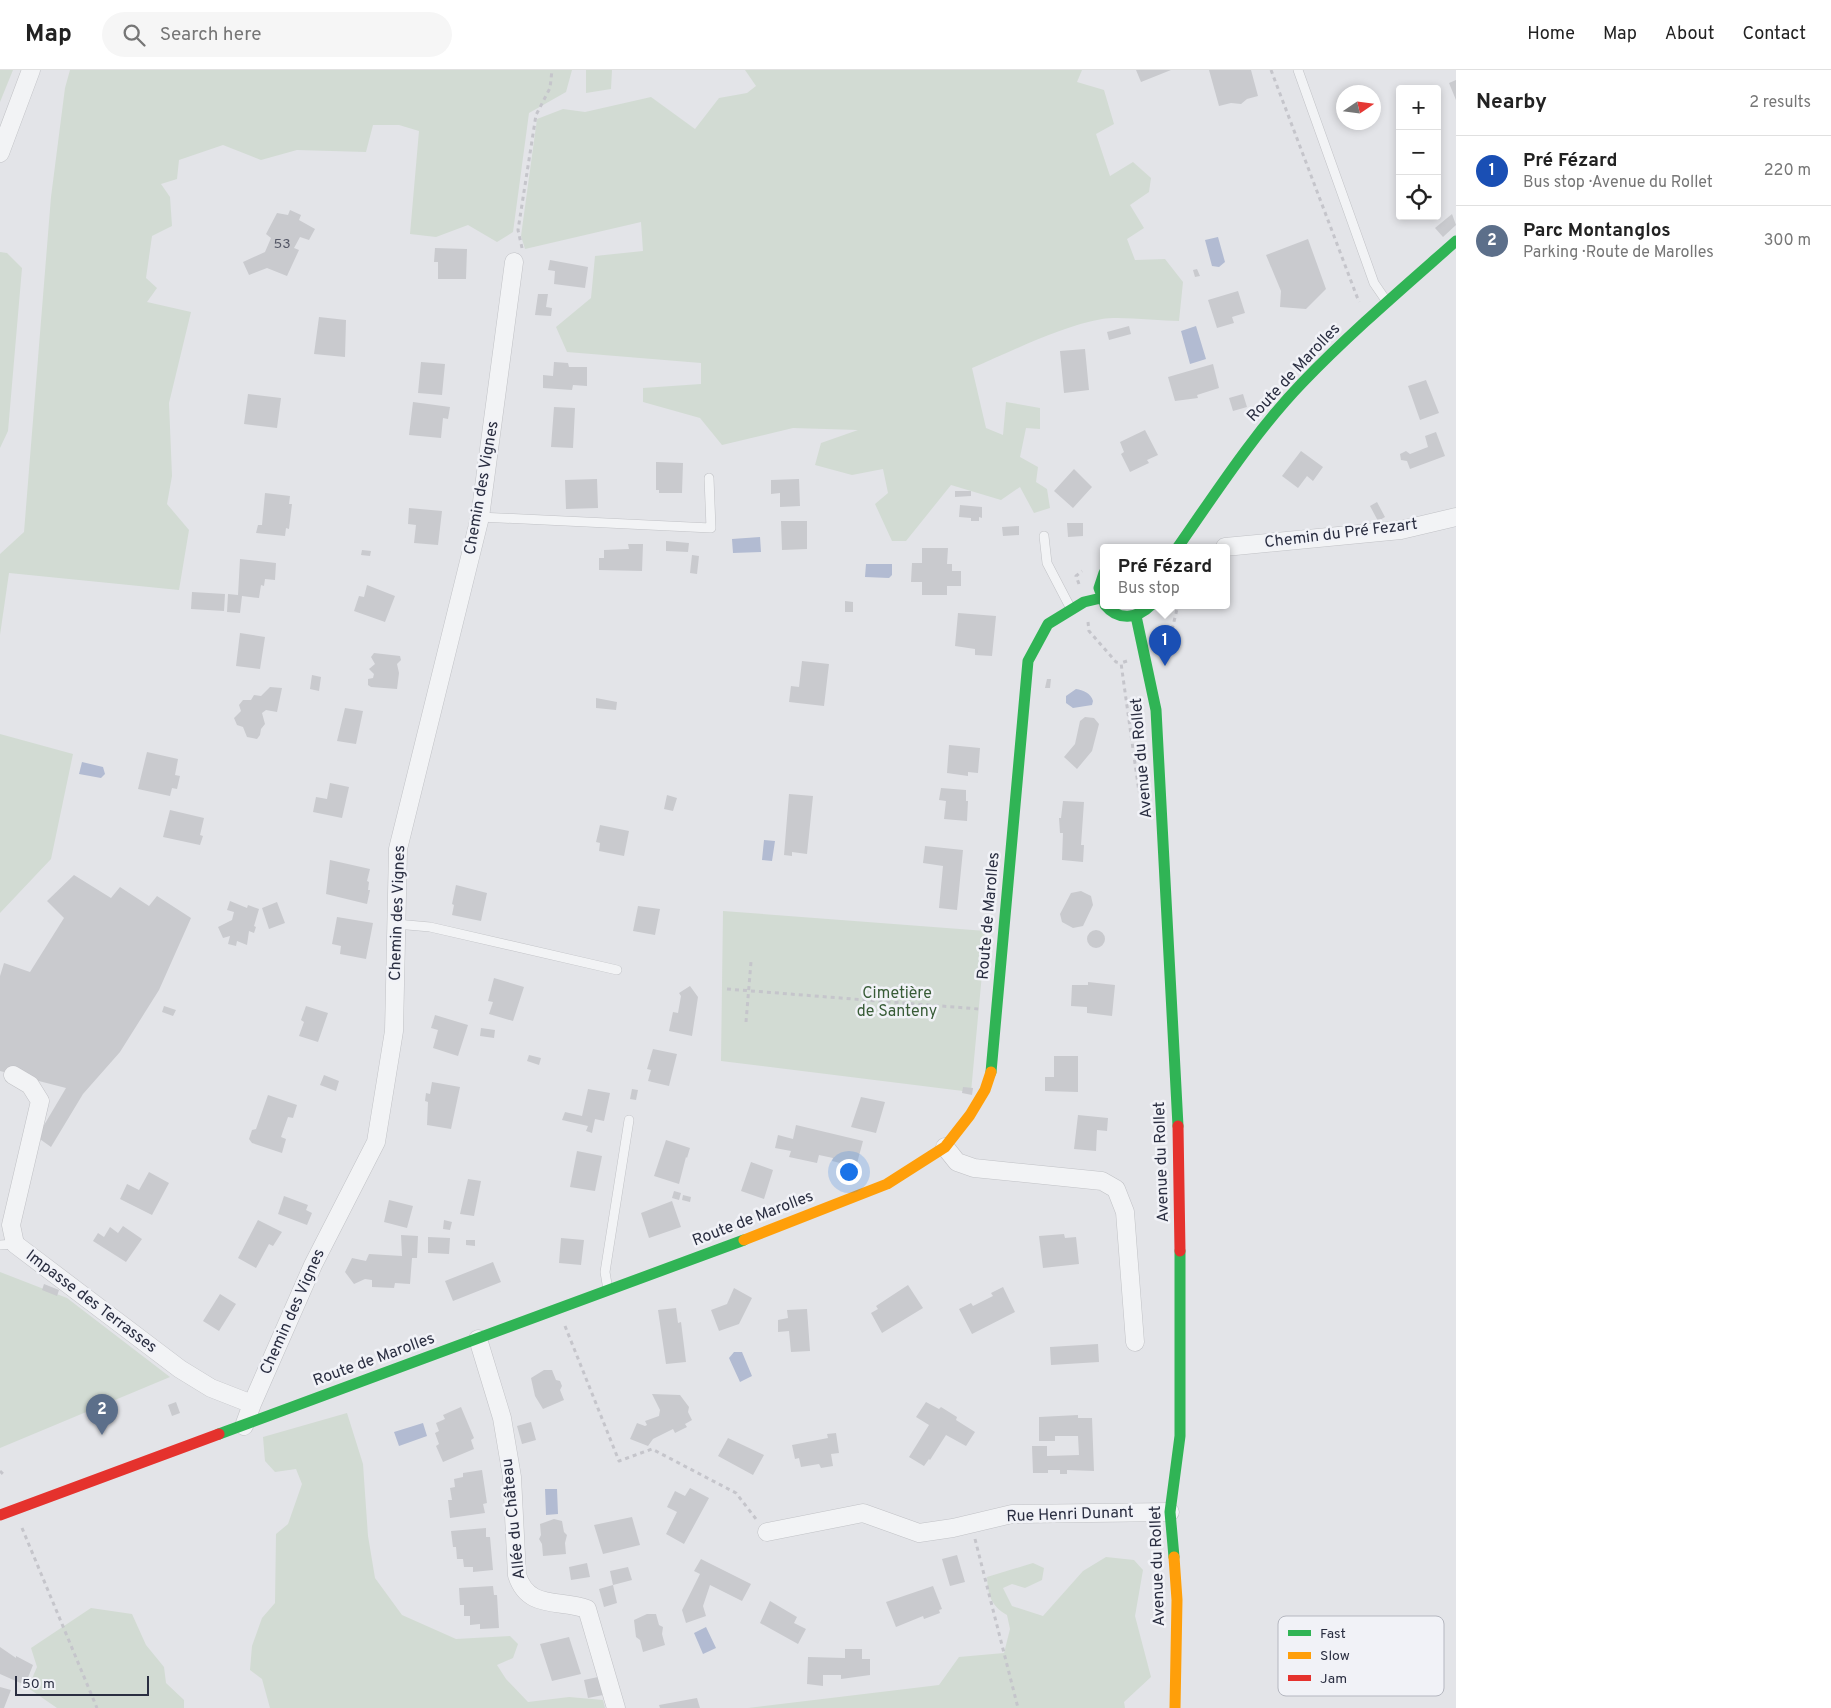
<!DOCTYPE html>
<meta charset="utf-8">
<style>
:root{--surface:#fff;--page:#f6f6f6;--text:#222;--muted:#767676;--line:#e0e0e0;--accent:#db2777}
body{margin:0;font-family:Overpass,sans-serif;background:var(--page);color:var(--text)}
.controls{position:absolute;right:15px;top:15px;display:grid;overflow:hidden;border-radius:5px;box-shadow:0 2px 8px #0003}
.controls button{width:45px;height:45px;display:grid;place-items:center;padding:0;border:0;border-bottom:1px solid var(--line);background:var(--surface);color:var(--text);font:25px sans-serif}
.compass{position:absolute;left:1336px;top:15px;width:45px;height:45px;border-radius:50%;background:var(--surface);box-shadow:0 2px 8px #0003;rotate:77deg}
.scale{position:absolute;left:15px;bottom:12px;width:134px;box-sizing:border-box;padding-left:5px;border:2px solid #2a2e41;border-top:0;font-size:14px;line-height:18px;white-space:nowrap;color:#2a2e41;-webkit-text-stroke:4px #f1f2f7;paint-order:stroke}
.you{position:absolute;left:848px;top:1101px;width:18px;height:18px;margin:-12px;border:4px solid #fff;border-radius:50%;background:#1a73e8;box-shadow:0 0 0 8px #1a73e833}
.badge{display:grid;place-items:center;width:32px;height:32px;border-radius:50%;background:var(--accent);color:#fff;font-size:16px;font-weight:700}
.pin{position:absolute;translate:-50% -41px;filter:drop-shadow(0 1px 2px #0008)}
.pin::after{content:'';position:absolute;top:26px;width:18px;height:15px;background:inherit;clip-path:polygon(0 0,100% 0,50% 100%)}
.popup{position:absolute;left:1100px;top:474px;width:130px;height:65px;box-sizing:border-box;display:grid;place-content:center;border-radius:5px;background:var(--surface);filter:drop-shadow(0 1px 4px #0005);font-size:16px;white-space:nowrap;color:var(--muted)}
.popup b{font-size:19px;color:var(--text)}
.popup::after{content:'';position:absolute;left:50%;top:100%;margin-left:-10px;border:10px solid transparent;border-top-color:var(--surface)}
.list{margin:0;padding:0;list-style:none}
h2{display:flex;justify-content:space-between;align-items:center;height:65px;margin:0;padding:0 20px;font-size:21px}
h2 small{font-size:16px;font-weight:400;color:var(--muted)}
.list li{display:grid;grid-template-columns:32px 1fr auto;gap:15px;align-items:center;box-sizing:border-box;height:70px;padding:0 20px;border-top:1px solid var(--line)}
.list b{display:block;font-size:19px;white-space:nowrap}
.list p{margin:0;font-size:16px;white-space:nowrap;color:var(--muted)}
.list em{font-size:16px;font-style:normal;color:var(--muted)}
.icon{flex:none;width:28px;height:28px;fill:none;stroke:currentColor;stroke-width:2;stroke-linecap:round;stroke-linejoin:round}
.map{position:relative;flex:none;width:1456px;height:1638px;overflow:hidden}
header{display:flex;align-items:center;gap:30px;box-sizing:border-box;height:70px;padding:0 25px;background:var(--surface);border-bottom:1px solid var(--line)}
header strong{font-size:24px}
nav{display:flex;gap:28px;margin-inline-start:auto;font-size:18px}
.search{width:350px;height:45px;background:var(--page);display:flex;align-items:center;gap:12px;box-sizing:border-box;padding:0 18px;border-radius:28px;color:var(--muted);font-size:19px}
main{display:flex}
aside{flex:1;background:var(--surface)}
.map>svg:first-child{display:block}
</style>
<header>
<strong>Map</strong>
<div class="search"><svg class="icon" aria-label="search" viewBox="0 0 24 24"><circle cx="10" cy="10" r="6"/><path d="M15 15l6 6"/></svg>Search here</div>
<nav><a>Home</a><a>Map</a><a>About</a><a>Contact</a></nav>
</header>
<main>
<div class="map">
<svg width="1456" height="1638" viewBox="0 0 1456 1638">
<rect width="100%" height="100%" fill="#e3e4e8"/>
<path fill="#d2dbd3" d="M0 0H13L0 32Z
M70 0H572L566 22 529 43 513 162 497 172 468 155 436 167 410 164 419 61 399 55H373L366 82 297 80 261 90 223 75 179 90 177 109 161 114 170 127 172 156 152 166 146 208 157 218 147 232 191 242 169 333 172 406 167 434 189 460 179 520 9 503 0 565V484L24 462 51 127 65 18Z
M586 0H612L611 19 586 23Z
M745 0H1082L1077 12 1104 20 1114 54 1096 64 1110 106 1133 92 1151 108 1149 122 1130 135 1144 158 1127 169 1135 190 1165 189 1183 212 1179 251C1159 251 1120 246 1102 249 1058 257 1013 281 972 298L986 358 1003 365 1006 332 1040 338V359L1026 358 1020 387 1038 397 1036 412 1047 419 1050 438 1034 443 1020 417 1001 430 951 415 906 471H892L875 434 888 423 883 399 852 405 815 395 821 373 858 360 793 358 722 375 700 348 643 332V318L701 314V293L567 282 556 257 591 228 595 186 643 181 641 152 525 179 521 166 537 49 563 39 585 42 651 27 695 59 719 28 747 23 756 16Z
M0 182 7 183 22 198 8 361 0 378Z
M0 664 73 684 51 789 0 843Z
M723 841 986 861 971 1022 721 991Z
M0 1202 67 1228 170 1307 0 1378Z
M347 1343 363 1394 368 1466 375 1508 402 1545 456 1569 510 1566 518 1574 513 1588 497 1595 506 1609 528 1632 569 1627 603 1630 605 1638H270L262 1609 250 1600 252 1576 262 1548 275 1533 276 1464 288 1454 302 1414 296 1399 275 1402 265 1391 263 1367Z
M1106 1487 1134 1490 1143 1500 1135 1546 1151 1607 1124 1632 1125 1638H748L939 1615 959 1587 1004 1583 1010 1559 1007 1545C991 1536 988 1525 987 1507L1033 1493 1044 1498 1042 1510 1025 1518 1012 1514 1003 1518 1012 1536 1043 1546 1083 1501Z
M91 1538 132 1544 146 1575 164 1597 166 1613 184 1630V1638H57L28 1618 37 1597 31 1578Z"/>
<path fill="#b2bbd2" d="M1218 167 1225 192 1219 197 1212 196 1205 170Z
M1196 256 1206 289 1190 294 1181 261Z
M760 467 761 482 733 483 732 469Z
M866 494H892V505L889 508 865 507Z
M1076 619C1083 620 1091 623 1093 631L1092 635 1073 638 1066 633V626Z
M82 692 103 697 105 704 101 708 79 704Z
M764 770 775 771 772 791 762 790Z
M734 1282H742L752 1306 740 1312 729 1288Z
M423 1353 427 1366 399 1376 394 1362Z
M545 1419H557L558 1444 546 1445Z
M706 1557 716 1578 703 1584 694 1563Z"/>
<path fill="#c9cace" d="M1136 0H1171L1141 12Z
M1209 0H1251L1258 26 1247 29 1241 34 1231 33 1219 36Z
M1456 10V30L1449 13Z
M290 140 301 145 299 150 315 159 309 170 300 167 294 178 299 180 287 206 267 198 249 205 243 192 265 182 271 168 266 164 277 143 288 145Z
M1452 144 1456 155 1443 167 1435 158Z
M1308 169 1326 219 1306 239 1280 237 1281 221 1266 185Z
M435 178 467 179 466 209H438V192H434Z
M550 190 588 197 585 218 554 214 555 201 548 200Z
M1197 199 1200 206 1195 207 1193 200Z
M1238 221 1245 243 1232 247 1234 253 1217 258 1208 230Z
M538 224H548L546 237 552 238 551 246 535 245Z
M319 247 346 250 345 287 314 284Z
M1129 256 1131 264 1109 270 1107 262Z
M1085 279 1089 320 1064 323 1060 281Z
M421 292 445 294 442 325 418 323Z
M554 292 568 293 569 297H587V316L573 315 572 320 543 318V305L553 306Z
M1213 294 1219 318 1197 325 1198 328 1175 331 1168 307Z
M1426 310 1439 343 1420 350 1408 316Z
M248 324 281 328 277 358 244 354Z
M1243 324 1247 337 1233 341 1229 328Z
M413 332 450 337 448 349 443 348 441 368 409 365Z
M554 337 575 338 573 378 551 377Z
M1145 360 1158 385 1147 390 1149 393 1130 402 1121 384 1124 382 1120 372Z
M1436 362 1445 386 1410 399 1407 391 1401 390 1400 384 1406 381 1410 384 1428 377 1425 366Z
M1301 381 1323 397 1313 411 1307 406 1298 418 1282 406Z
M656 392 683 393 682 423H659V420H656Z
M1074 399 1092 417 1073 438 1054 421Z
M597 409 598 438 566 439 565 410Z
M799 409 800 436 780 437V423L771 424V410Z
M955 421H971V426L955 427Z
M265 423 290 426 289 434H292L289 459 286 458 285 466 256 463 258 455H262Z
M1377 432 1385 447 1378 451 1370 436Z
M960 435 982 437V448L979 447V451H971V448L959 447Z
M409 438 442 441 438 475 414 473 416 455 408 454Z
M781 451H807V479L782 480Z
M1067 453H1083V466L1068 467Z
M1019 456V465L1003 466 1002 457Z
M666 471 689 473 688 482 666 481Z
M628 474H643L642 501 599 500V488H604V480L629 479Z
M922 478H948L947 494H952V501H961V516H947V525H922V512H911L912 493H922Z
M362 480 371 481 370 486 361 485Z
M692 485 699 486 697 504 690 503Z
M240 489 276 493 275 510 265 509 264 516 261 515 259 528 242 526 240 543 227 542 228 524 238 525Z
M367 515 395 526 385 552 354 541 359 526 364 527Z
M192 522 225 524 224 541 191 539Z
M845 531 853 532V542H845Z
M958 543 996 546 992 586 975 585V579L955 576Z
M240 563 265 567 260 599 236 596Z
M374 583 400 586 401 590 397 594 399 603 397 619 371 617 368 615V609L373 608 374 604 369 599 375 594 371 587Z
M802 591 829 594 824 636 789 632 791 616 799 617Z
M312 605 321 607 319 621 310 619Z
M1047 609H1051L1050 618H1045Z
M270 617 282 618 277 642 266 640 262 643 265 654 261 659 260 665 257 669 247 667 243 657 237 655 234 648 241 641 239 635 243 630H251L254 625 261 626Z
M596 628 617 632 616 640 596 638Z
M345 638 363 641 356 674 337 671Z
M1085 647 1094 648 1099 654 1092 681 1077 699 1064 687 1075 674 1080 651Z
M949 675 980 678 978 703 968 702V706L947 703Z
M147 682 178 689 175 705 180 706 177 719 172 718 170 726 138 719Z
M330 713 349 717 342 748 313 742 316 727 327 729Z
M941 718 966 720V731H968L967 751 944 749 946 731 939 730Z
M789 724 813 726 807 784 792 782V786L784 785Z
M667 725 677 728 673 741 664 739Z
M1063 731 1084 732 1081 775H1084L1083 792 1062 790 1063 763H1060L1059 748H1061Z
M170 740 204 748 200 765 203 766 200 775 163 767Z
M600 755 629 761 624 786 599 781 600 773 596 772Z
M925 776 963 780 957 840 939 838 943 796 923 793Z
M330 790 370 799 367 811 369 812 368 820H370L367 834 326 824Z
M74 805 111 828 120 817 149 836 157 826 191 848 159 920 120 982 83 1024 51 1077 37 1067 66 1018 0 1001V906L4 893 30 902 64 848 47 831Z
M456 815 487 823 481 851 452 845 454 835 452 834Z
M1081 821 1091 826 1093 835 1083 856 1073 858 1062 852 1060 844 1071 823Z
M230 831 247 838 248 835 259 839 254 856 256 857 254 863 249 861 247 875 237 871 236 876 228 874 230 866 223 868 218 857 232 850 234 842 227 840Z
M277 832 285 853 269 859 262 838Z
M638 836 660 839 655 865 633 861Z
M337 847 373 853 366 889 340 884 341 876 332 874Z
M1087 869a9 9 0 1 1 18 0a9 9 0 1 1-18 0Z
M494 908 524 917 513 951 489 944 493 932 488 931Z
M1088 912 1115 915 1112 946 1087 943V937L1071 936 1072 915H1088Z
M690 916 698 927 692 966 669 961 673 942 678 943 681 926 679 923Z
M164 936 176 940 173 946 162 942Z
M306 936 328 943 318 972 299 966 304 952 301 950Z
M435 945 468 955 458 986 433 978 438 960 431 958Z
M481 958 495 960 494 968 480 966Z
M653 979 677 984 669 1016 648 1011 651 1000 647 999Z
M529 985 541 988 539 995 527 991Z
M1054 986H1078V1022L1045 1021V1007H1054Z
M324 1005 339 1011 336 1021 320 1015Z
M432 1012 460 1017 451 1059 427 1055 428 1032 425 1031 426 1023 430 1024Z
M963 1017 973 1018 972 1025 962 1023Z
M588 1019 610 1023 604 1051 595 1049 592 1063 586 1061 588 1056 562 1050 565 1042 582 1046Z
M632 1019 638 1020 636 1030 630 1029Z
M268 1025 297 1035 293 1048 288 1047 283 1061 281 1067 286 1069 282 1083 252 1073 249 1069 252 1060 256 1059Z
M861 1027 885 1032 876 1063 851 1057Z
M1078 1045 1108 1048 1107 1061 1097 1060 1096 1081 1074 1079Z
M796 1055 863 1071 856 1097 832 1091 833 1088 819 1085 817 1093 789 1087 791 1081 775 1078 778 1065 793 1069Z
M666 1070 690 1078 687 1088 686 1087 679 1114 654 1106Z
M577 1081 602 1086 595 1121 570 1117Z
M751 1092 773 1100 764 1129 741 1121Z
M149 1102 169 1113 152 1145 120 1129 127 1114 139 1120Z
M468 1109 481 1111 474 1146 460 1144Z
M674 1121 681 1123 679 1130 672 1128Z
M683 1125 691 1127 690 1132 682 1130Z
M284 1126 308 1135 306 1140 312 1143 307 1155 278 1144Z
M389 1130 413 1136 407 1158 384 1152Z
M672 1131 681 1157 649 1168 641 1143Z
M258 1150 282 1162 273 1176 269 1174 256 1198 238 1188Z
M444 1150 452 1152 450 1160 443 1159Z
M123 1156 142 1169 126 1192 93 1171 98 1163 104 1167 110 1157 118 1163Z
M1064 1164 1065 1168 1076 1167 1079 1194 1043 1198 1039 1166Z
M401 1165 418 1166 417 1188H412L410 1214 395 1213 394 1218 372 1217V1210L365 1209 354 1214 345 1202 352 1188 366 1191 369 1184 402 1186Z
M428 1167 450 1168 449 1184 428 1183Z
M561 1168 584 1170 581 1195 559 1193Z
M466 1170H475V1176L466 1175Z
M493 1192 501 1212 453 1231 445 1211Z
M44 1214 59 1220 57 1226 42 1220Z
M908 1215 923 1238 882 1263 871 1243 878 1239 876 1236Z
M1003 1217 1015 1242 972 1264 959 1239 971 1233 973 1236 993 1226 991 1223Z
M734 1218 752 1228 739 1254 719 1261 711 1240 727 1234Z
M220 1224 236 1234 219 1261 203 1251Z
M676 1238 678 1253 681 1252 686 1292 666 1294 658 1240Z
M807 1239 810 1281 791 1282 789 1261 778 1262V1250L788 1248 787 1240Z
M1098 1274 1099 1292 1051 1295 1050 1277Z
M544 1300H552L556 1310 560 1311 562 1316 560 1320 564 1330 543 1339 535 1326 531 1308Z
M652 1324 680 1325 689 1337 688 1342 692 1350 685 1354 687 1357 675 1363 673 1359 653 1369 648 1376 630 1369 637 1353 645 1356 647 1355 645 1351 659 1346 660 1340Z
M176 1332 180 1343 172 1346 168 1335Z
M926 1332 939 1339 941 1337 957 1347 956 1350 975 1362 966 1376 946 1365 930 1390 929 1389 924 1396 909 1387 929 1355 916 1347Z
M461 1337 474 1368 471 1370 474 1379 443 1392 436 1376 439 1374 435 1363 439 1361 436 1353 445 1349 443 1345Z
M1078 1345V1348H1092L1094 1401 1067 1400V1404H1060V1400H1048V1403H1033L1032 1376H1047V1386L1079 1385 1078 1366H1055V1371H1039V1347Z
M531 1352 536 1370 522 1374 517 1356Z
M836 1363 839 1383 831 1384 833 1396 821 1398 819 1394 801 1397 799 1388 795 1389 792 1375 828 1368 827 1364Z
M728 1368 764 1385 753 1405 718 1386Z
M482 1400 487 1433 483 1434 485 1443 450 1448 448 1430H452L450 1418 455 1417 454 1409 463 1407V1403Z
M690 1418 709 1428 684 1474 666 1464 677 1442 667 1437 675 1421 685 1426Z
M632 1447 640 1475 603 1484 594 1455Z
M554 1449 562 1451 564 1462 567 1465 565 1473 566 1484 543 1486 542 1474 539 1469 541 1465 540 1454Z
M486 1458V1467H490L493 1500 473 1502V1497H464L463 1489H457L456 1477H453L451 1461Z
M957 1485 965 1512 950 1516 942 1489Z
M701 1489 751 1514 742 1531 710 1515 703 1536 706 1546 686 1553 682 1540 700 1504 694 1501Z
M587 1493 590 1507 571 1510 569 1497Z
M628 1497 632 1510 613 1515 610 1501Z
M613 1515 617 1533 604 1537 599 1519Z
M493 1516 494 1525H497L499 1558 480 1559V1554L470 1555V1546H464V1535H460L459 1518Z
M933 1516 942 1539 939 1540 940 1543 924 1549 923 1546 896 1557 886 1532Z
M770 1531 797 1547 794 1553 806 1559 798 1574 760 1553Z
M647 1544H656L659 1555 663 1557 662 1564 665 1575 643 1582 640 1570 636 1567 634 1550Z
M569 1567 581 1604 552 1611 540 1574Z
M0 1577 16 1588V1586L33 1595 25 1615 0 1604Z
M845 1579H862V1589H870V1605L841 1609V1605H823V1616L807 1614 808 1587 845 1588Z
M598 1607 603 1625 588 1628 584 1610Z
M0 1617 11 1620 4 1638H0Z
M697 1628 700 1638H660L659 1635Z"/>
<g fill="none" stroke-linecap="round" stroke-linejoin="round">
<defs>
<path id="lane" d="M1298 0 1374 213 1387 232
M480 447 711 458 709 408
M1044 466 1047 493 1071 539
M396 854 430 857 617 900
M0 1175 15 1174
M608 1220 605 1202 629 1050"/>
<path id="street" d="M0 83 31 0
M1225 477 1401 460 1456 447
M13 1005 30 1015 40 1031 11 1155 15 1174 180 1299 211 1318 252 1334
M945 1077 957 1092 974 1098 1102 1111 1116 1119 1125 1142 1135 1272
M478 1269 502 1348 512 1407 517 1505C528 1540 559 1529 587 1539L616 1638
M244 1356 252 1334 313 1195 376 1072 394 961 398 779 480 447 514 192
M767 1462 863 1443 919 1463 953 1458 1012 1444 1170 1442"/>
</defs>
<use href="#lane" stroke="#c1c2c6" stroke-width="10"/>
<use href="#street" stroke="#c1c2c6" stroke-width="19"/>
<path stroke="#c5c5cb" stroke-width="3" stroke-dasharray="4 4" stroke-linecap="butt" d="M1271 0 1359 232
M522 178 518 160 536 45 550 18 552 0
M1079 514 1076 506 1082 501
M1088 552 1089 561 1116 592 1121 593
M1162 571 1171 564 1178 535
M1127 591 1121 593 1139 722
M727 919 979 939
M746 952 751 892
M565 1256 619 1391 652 1379 736 1423 756 1449
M0 1401 4 1405
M22 1458 97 1638
M975 1469 1018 1638"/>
<use href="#lane" stroke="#f2f3f5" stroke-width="9"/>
<use href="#street" stroke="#f2f3f5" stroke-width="18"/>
<path stroke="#30b455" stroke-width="11" d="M1178 477C1217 421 1255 362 1302 313 1350 263 1404 217 1456 171
M1104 503 1099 518 1104 532
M1105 535C1118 551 1137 549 1151 535
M1136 546 1156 640 1178 1056
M991 1002 1028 591 1048 554 1084 532 1101 528
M219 1364 744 1170
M1174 1487 1170 1442 1180 1366V1181"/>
<path stroke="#ff9f0a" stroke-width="11" d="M744 1170 887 1114 945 1077 970 1045 985 1020 991 1002
M1174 1487 1177 1530 1175 1638"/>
<path stroke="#e5322d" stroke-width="11" d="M1178 1056 1180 1181
M0 1445 219 1364"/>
</g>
<g text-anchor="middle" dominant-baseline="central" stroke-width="5" stroke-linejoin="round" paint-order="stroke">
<g font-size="14" fill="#545766">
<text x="282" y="174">53</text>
</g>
<g font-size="16" fill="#2a2e41" stroke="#f1f2f7">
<text transform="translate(1294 303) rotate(-47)">Route de Marolles</text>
<text transform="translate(482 418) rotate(-80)">Chemin des Vignes</text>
<text transform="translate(1341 464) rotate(-7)">Chemin du Pré Fezart</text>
<text transform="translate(1142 688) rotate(-95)">Avenue du Rollet</text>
<text transform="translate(398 843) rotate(-88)">Chemin des Vignes</text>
<text transform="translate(989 846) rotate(-85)">Route de Marolles</text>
<text transform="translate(1162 1092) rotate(-92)">Avenue du Rollet</text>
<text transform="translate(753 1149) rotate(-21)">Route de Marolles</text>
<text transform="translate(91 1232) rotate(37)">Impasse des Terrasses</text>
<text transform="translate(293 1242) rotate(-66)">Chemin des Vignes</text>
<text transform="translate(374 1290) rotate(-20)">Route de Marolles</text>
<text transform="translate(1070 1445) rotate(-2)">Rue Henri Dunant</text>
<text transform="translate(514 1449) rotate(-96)">Allée du Château</text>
<text transform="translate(1158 1496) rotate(-92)">Avenue du Rollet</text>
</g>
<g font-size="16" fill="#385c37" stroke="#f1f2f7">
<text x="897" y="924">Cimetière<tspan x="897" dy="18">de Santeny</tspan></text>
</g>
</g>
<rect x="1278" y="1546" width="166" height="80" rx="8" fill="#f1f2f7" stroke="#b5b7c0" stroke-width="1"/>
<rect x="1288" y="1560" width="23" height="6" fill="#30b455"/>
<rect x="1288" y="1582" width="23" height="7" fill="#ff9f0a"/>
<rect x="1288" y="1605" width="23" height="6" fill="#e5322d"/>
<g font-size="14" fill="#2a2e41">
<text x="1320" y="1568">Fast</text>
<text x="1320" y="1590">Slow</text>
<text x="1320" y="1613">Jam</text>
</g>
</svg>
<div class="controls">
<button>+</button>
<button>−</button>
<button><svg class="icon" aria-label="locate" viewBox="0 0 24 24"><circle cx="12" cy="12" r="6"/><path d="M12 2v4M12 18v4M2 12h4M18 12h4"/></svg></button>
</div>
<svg class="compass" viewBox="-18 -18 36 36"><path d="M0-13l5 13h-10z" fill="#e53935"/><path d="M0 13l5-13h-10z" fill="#767676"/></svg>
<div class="scale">50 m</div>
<div class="you"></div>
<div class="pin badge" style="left:1165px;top:596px;background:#1a4fb4">1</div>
<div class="popup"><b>Pré Fézard</b>Bus stop</div>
<div class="pin badge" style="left:102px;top:1365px;background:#5c6f8a">2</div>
</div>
<aside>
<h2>Nearby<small>2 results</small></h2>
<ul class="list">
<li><span class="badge" style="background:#1a4fb4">1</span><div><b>Pré Fézard</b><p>Bus stop · Avenue du Rollet</p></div><em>220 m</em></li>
<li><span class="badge" style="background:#5c6f8a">2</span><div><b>Parc Montanglos</b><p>Parking · Route de Marolles</p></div><em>300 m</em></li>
</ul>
</aside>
</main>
